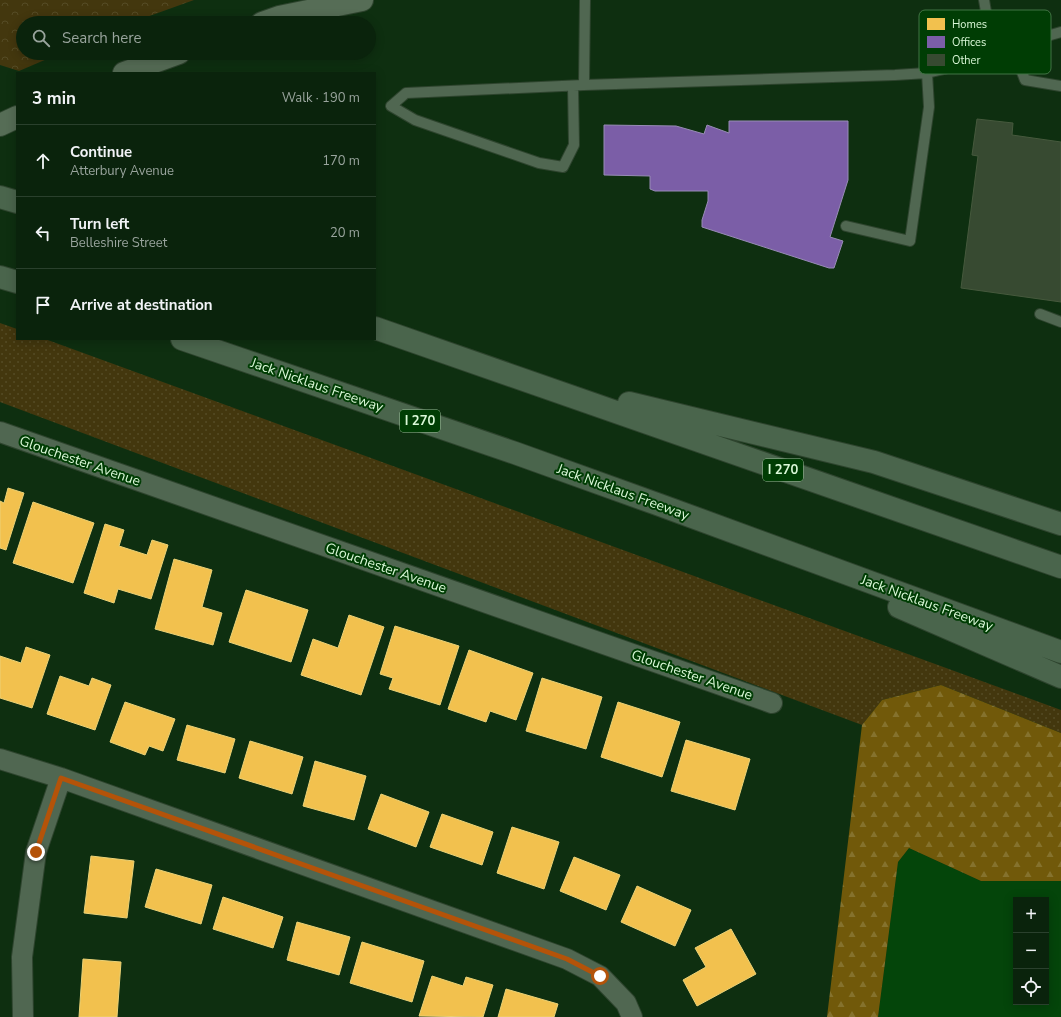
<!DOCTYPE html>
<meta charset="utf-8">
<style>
:root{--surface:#0a230c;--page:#132b15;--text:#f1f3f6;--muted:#99a49d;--line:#2a402d}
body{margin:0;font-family:"Nunito Sans",sans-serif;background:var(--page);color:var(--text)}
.controls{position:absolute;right:12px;bottom:12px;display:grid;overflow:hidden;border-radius:0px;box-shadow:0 2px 10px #0003}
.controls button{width:36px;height:36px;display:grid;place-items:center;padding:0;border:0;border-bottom:1px solid var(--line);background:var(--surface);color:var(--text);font:20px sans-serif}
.stop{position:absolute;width:12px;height:12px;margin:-9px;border:3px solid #b45309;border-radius:50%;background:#fff}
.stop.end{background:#b45309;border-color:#fff;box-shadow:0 1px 4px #0008}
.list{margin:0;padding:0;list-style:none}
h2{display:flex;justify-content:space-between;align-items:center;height:52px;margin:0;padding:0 16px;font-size:17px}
h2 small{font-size:13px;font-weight:400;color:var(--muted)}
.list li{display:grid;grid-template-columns:26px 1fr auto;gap:12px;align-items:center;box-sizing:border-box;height:72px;padding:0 16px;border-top:1px solid var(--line)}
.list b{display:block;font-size:15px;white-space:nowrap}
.list p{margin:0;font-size:13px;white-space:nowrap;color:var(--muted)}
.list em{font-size:13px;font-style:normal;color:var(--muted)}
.icon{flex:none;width:22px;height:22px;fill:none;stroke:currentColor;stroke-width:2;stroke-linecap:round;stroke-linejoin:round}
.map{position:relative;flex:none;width:1061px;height:1017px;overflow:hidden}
.search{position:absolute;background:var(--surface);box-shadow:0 2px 10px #0003;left:16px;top:16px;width:360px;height:44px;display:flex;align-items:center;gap:10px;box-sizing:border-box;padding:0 14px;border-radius:22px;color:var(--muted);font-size:15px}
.panel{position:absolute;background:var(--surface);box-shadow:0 2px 10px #0003;left:16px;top:72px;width:360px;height:268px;border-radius:0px}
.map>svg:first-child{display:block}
</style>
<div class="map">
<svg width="1061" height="1017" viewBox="0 0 1061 1017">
<defs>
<pattern id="grass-dots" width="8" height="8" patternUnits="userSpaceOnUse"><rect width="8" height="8" fill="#43370e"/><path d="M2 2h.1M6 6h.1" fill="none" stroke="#554b25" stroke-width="1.8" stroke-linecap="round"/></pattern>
<pattern id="forest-firs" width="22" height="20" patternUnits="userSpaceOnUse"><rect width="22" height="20" fill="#71590a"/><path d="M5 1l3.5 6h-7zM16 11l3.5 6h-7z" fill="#85722d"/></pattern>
<pattern id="park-crowns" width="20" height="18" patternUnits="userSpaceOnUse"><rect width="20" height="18" fill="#43370e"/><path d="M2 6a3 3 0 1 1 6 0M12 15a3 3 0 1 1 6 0" fill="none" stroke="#554b25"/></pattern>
</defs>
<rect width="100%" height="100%" fill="#0e2f10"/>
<path fill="#04450a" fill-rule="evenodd" d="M909 848 981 881H1061V1017H878L898 862ZM1016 900H1046V1002H1016Z"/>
<path fill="url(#grass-dots)" d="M0 323 17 329V339H45L1061 710V733L941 685 882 700 862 725 0 402Z"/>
<path fill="url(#forest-firs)" d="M941 685 1061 733V881H981L909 848 898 862 878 1017H827L862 725 882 700Z"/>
<path fill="url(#park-crowns)" d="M0 0H194L130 23H23V53H61L19 71 0 65Z"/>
<path fill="#f2c14e" stroke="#ebd277" d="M8 488 24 493 6 550 0 548V501L4 503Z
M33 502 94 523 73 583 13 563Z
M105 524 124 530 119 546 147 555 152 540 168 545 151 599 118 589 114 603 84 593Z
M174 559 212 570 202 607 222 613 213 645 155 629Z
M246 590 308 610 291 662 229 642Z
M349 615 384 627 361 695 301 675 313 639 338 648Z
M395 626 459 646 440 705 389 689 393 678 380 674Z
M26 647 50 655 32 708 0 698V656L21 663Z
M469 650 533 673 516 720 490 711 486 722 448 709Z
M60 676 89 686 92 678 111 685 95 730 47 714Z
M542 678 602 697 586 749 526 731Z
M125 702 175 719 163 751 149 746 145 755 110 742Z
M618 702 680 722 662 777 601 757Z
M187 725 235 739 225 773 177 760Z
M686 740 750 759 735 810 671 791Z
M250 741 303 757 292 794 239 778Z
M315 761 366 776 354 820 303 806Z
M381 794 429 812 416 847 368 829Z
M442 814 493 832 482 865 430 847Z
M512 827 559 842 544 889 497 873Z
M91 856 134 861 127 918 84 913Z
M574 857 620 875 606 910 560 891Z
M156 869 212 885 201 924 145 907Z
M637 886 691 910 675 946 621 922Z
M223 897 283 917 273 948 213 929Z
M297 922 350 937 339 975 287 960Z
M731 929 756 974 697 1006 683 980 706 967 695 948Z
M362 942 424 961 412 1002 350 983Z
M83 959 121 962 117 1017H79Z
M432 976 463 986 466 977 493 985 483 1017 419 1016Z
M506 989 558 1004 554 1017H498Z"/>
<path fill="#7b5ea7" stroke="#988cb6" d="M729 121H848V180L830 237 843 241 834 268H829L702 227V220L708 201V191H655L650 189V176L604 175V125L676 126 704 134 707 125 729 133Z"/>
<path fill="#374a31" stroke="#46593d" d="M977 119 1013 123 1012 135 1061 142V302L961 288 978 156 972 155Z"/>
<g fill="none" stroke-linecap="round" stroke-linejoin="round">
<defs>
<path id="service" d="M984 0 993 53
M1012 46 1025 80 1061 86
M584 85 895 75 927 73 944 69 1012 46 1061 32
M573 86 574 145 563 167 539 163 415 120 391 106 406 93 584 85 585 0
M846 226 910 241 929 107 927 73
M1040 314 1061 322"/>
<path id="minor" d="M0 432 772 703
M0 759 61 778 567 959 600 976 626 1003 632 1017
M23 1017 22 957 36 852 61 778"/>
<path id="secondary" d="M262 23 279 17 362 0
M124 73 179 53
M0 125 17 117"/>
<path id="motorway" d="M0 197 17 202
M0 277 17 282
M375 328 1061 567
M182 339 515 453 657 504 1061 652
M629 403 874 462 1061 524
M899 607 1061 677"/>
</defs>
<use href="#service" stroke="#2e442e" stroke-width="12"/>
<use href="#minor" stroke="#2e442e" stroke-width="22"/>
<use href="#secondary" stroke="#2e442e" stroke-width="24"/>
<use href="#motorway" stroke="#2e442e" stroke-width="24"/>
<use href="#service" stroke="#506751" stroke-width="10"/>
<use href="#minor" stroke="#506751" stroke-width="20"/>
<use href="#secondary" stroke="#566d56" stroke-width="22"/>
<use href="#motorway" stroke="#4a654c" stroke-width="22"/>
</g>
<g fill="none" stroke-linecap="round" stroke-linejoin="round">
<path stroke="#b45309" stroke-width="5" d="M36 852 61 778 567 959 600 976"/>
</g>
<g text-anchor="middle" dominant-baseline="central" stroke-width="4" stroke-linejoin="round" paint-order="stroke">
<g fill="#003d04" stroke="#99c098" stroke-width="1">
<rect x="400" y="410" width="40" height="22" rx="3"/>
<rect x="763" y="459" width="40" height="22" rx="3"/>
</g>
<g font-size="13" font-weight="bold" fill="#daf8d8">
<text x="420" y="421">I 270</text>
<text x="783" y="470">I 270</text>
</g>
<g font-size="14" fill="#daf8d8" stroke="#003d04">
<text transform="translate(317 385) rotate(19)">Jack Nicklaus Freeway</text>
<text transform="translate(80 461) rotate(19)">Glouchester Avenue</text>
<text transform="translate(623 492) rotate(20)">Jack Nicklaus Freeway</text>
<text transform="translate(386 568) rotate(19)">Glouchester Avenue</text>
<text transform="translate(927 603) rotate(20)">Jack Nicklaus Freeway</text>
<text transform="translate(692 675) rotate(19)">Glouchester Avenue</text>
</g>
</g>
<rect x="919" y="10" width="132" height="64" rx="6" fill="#003d04" stroke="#417544" stroke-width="1"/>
<rect x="927" y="18" width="18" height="12" fill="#f2c14e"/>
<rect x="927" y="36" width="18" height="12" fill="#7b5ea7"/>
<rect x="927" y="54" width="18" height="12" fill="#374a31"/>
<g font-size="11" fill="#daf8d8">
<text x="952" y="28">Homes</text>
<text x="952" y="46">Offices</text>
<text x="952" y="64">Other</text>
</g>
</svg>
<div class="controls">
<button>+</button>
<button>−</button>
<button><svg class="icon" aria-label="locate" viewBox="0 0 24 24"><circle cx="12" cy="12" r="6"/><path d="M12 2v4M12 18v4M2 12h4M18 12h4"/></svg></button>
</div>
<div class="stop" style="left:600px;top:976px"></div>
<div class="stop end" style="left:36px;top:852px"></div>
<div class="search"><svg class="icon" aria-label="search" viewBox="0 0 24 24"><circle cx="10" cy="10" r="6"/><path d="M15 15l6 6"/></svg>Search here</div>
<section class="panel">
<h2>3 min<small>Walk · 190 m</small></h2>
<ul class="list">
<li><svg class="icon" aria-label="ahead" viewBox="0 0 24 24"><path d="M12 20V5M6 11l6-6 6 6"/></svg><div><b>Continue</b><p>Atterbury Avenue</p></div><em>170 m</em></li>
<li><svg class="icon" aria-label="left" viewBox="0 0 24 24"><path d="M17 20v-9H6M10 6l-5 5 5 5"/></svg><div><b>Turn left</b><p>Belleshire Street</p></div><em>20 m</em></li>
<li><svg class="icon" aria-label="arrive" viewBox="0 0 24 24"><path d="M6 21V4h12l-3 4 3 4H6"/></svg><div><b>Arrive at destination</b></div></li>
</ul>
</section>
</div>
